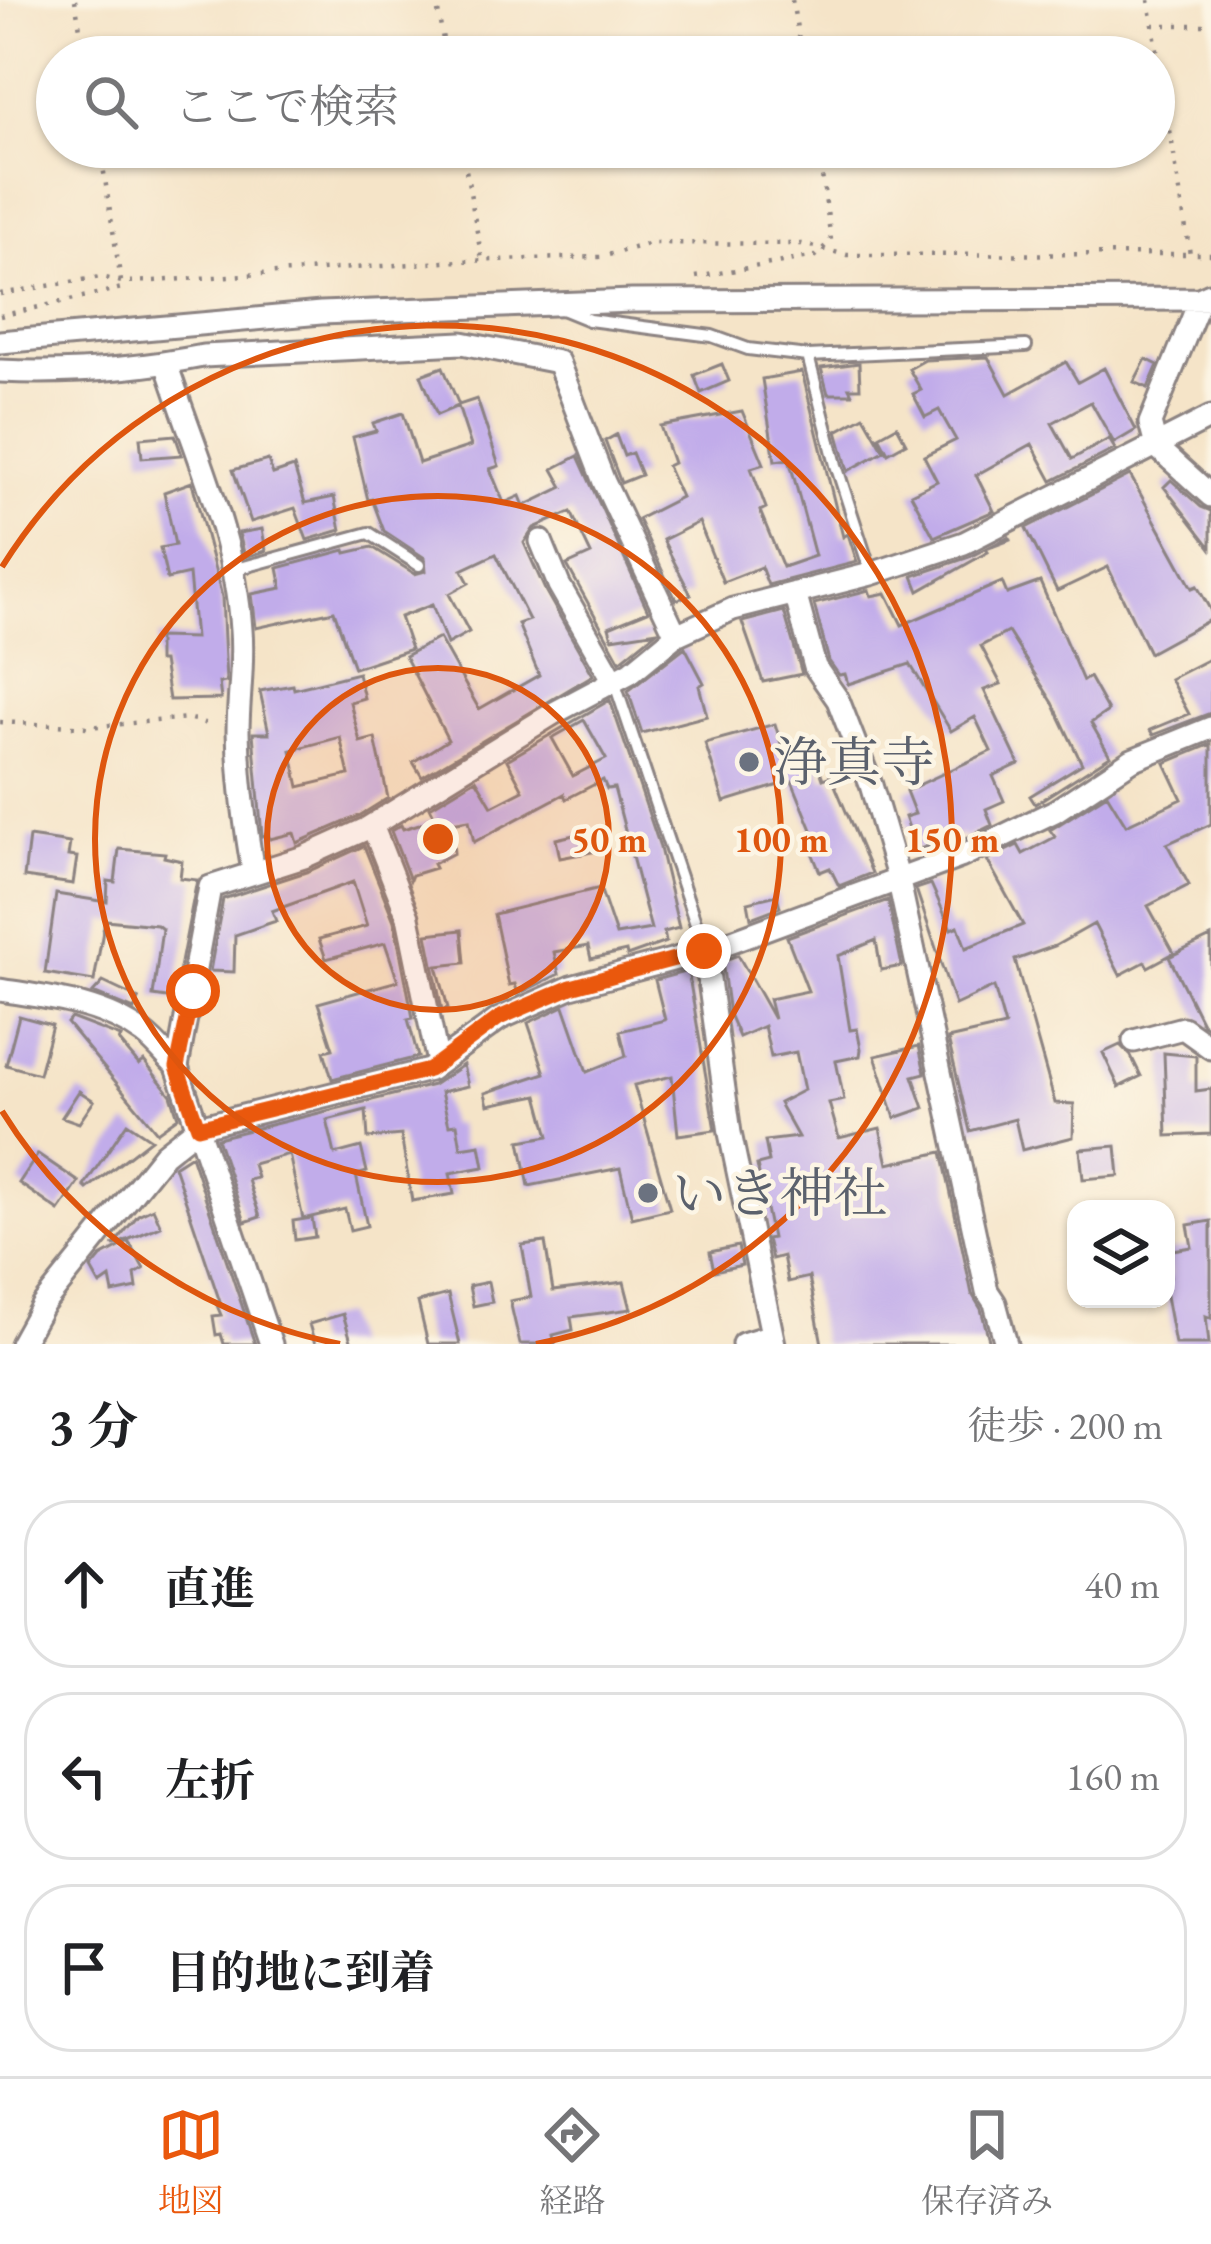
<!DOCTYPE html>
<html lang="ja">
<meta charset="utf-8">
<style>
:root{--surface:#fff;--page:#f2f2f2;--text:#202124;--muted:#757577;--line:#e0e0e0;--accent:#ea580c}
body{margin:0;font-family:"EB Garamond","Noto Serif JP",serif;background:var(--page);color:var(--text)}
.controls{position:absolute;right:36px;bottom:36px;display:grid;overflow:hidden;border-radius:24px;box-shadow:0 3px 9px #0004}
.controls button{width:108px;height:108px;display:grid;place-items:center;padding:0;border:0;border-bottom:3px solid var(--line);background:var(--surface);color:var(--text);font:60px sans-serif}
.stop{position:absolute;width:36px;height:36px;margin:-27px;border:9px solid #ea580c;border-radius:50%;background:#fff}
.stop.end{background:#ea580c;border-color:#fff;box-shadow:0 3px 12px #0008}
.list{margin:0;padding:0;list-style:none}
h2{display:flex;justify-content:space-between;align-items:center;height:156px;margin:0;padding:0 48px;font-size:51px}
h2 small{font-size:39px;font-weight:400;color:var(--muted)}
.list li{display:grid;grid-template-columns:78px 1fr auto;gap:36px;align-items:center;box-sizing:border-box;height:168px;margin:0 24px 24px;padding:0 24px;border:3px solid var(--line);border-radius:48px}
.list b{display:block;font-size:45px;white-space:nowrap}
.list em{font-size:39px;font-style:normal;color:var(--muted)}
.icon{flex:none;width:66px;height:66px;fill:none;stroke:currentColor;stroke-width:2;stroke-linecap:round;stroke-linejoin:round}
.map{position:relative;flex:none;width:1211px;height:1344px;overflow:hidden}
.search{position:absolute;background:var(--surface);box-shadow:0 3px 9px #0004;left:36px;right:36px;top:36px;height:132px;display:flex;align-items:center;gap:30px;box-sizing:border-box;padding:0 42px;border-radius:66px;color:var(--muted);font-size:45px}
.sheet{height:732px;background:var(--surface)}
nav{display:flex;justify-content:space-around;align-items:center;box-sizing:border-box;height:168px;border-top:3px solid var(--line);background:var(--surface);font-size:33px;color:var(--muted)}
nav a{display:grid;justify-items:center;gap:6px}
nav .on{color:var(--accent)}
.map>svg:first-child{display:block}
</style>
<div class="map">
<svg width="1211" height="1344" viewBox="0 0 1211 1344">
<rect width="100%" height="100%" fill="#fcf5e5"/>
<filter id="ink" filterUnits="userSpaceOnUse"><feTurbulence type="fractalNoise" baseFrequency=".00833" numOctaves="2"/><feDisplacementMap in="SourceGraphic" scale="24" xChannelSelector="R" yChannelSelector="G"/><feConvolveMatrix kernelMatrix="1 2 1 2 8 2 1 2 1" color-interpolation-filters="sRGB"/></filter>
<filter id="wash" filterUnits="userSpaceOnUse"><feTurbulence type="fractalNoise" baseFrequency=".004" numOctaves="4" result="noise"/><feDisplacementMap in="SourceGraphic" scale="48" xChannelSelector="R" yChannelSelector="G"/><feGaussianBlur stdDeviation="2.7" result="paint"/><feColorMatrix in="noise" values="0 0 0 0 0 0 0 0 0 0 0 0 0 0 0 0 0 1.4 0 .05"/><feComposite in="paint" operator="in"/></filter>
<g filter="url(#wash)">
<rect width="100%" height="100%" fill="#f5e4c8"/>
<g id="blocks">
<path fill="#c1acea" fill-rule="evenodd" d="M988 357 1008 394 1066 362 1078 382 1104 368 1136 430 1114 443 1091 402 1052 423 1072 459 1109 439 1115 449 1052 481 1032 444 976 475 994 511 934 537 911 494 937 481 924 456 956 440 939 410 925 417 913 394 921 390 909 369 925 360Z
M1146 359 1158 365 1148 388 1134 382Z
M859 363 860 388H849L852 394H828L821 368Z
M722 364 729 381 701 393 694 375Z
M443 367 459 405 477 399 499 466 490 469 504 503 520 496 524 506 563 487 553 469 578 456 648 611 609 627 612 638 657 631 620 661 567 565 591 554 571 512 534 528 524 543 546 592 593 675 422 777 413 762 448 740 405 656 439 638 479 709 539 675 518 624 529 620 496 554 462 570 469 583 449 594 469 632 447 644 432 605 400 617 411 649 354 668 334 611 256 628 252 594 282 588 278 568 345 550 346 553 372 547 415 574 426 571 425 558 384 531 372 499 368 500 353 437 376 431 373 423 403 413 419 463 471 446 458 406 437 415 421 375Z
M802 372 843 537 848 534 857 562 768 585 761 567 723 582 699 522 663 540 691 595 676 600 638 519 681 497 667 466 673 463 660 426 742 411 764 464 751 468 766 508 760 511 783 567 815 556 789 459 775 461 762 379Z
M864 416 884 451 848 471 837 431Z
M897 426 906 443 888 453 879 436Z
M175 435 182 455 142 458 140 438Z
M616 435 624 456 632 453 641 475 621 483 605 441Z
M268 460 273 474 294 467 305 503 334 497 341 530 307 540 295 508 251 522 233 470Z
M1130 475 1192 588 1197 586 1211 611V619L1149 653 1108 567 1057 591 1026 528Z
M1171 480 1201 507 1211 511V548L1164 487Z
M192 482 222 597 226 682 219 683 221 699 169 700 163 661H158V637L195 638 189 574 167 579 160 548 175 545 164 492Z
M262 529 266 551 245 557 239 533Z
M1009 537 1010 540 986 549 988 552 919 591 913 576 969 557Z
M1002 582 1007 594 1040 582 1083 681 1089 677 1108 711 1091 723 1110 756 1035 804 1030 796 1082 764 1053 703 1008 632 981 646 1001 684 984 690 1019 764 993 776 1004 801 986 809 992 825 964 839 962 834 917 850 905 817 915 814 906 791 991 751 975 717 951 731 910 664 848 684 845 674 839 675 829 661 814 604 869 590 871 596 886 593 902 625Z
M784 611 802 674 763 682 742 622Z
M685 647 704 683 699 686 707 716 642 733 628 691Z
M1211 658V713L1153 735 1150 730 1189 714 1170 679Z
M358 673 364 698 350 702 360 742 375 738 388 798 359 816 297 843 294 833 270 839 268 834 262 836 253 733H269L260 691 293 685 294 689ZM340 737 349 775 299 787 291 750Z
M610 700 659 844 679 928 664 932 666 942 627 956 626 951 591 959 588 946 554 952 559 974 518 994 515 984 509 985 494 914 600 888 616 935 651 929 614 788 607 789 603 780 566 799 564 794 474 842 469 820 451 823 454 853 433 864 435 868 412 875 410 880 391 831 401 825 403 829 436 819 430 807 476 779 492 806 523 790 507 760ZM584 720 606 759 573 776 552 738Z
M775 724 787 763 814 753 823 779 831 776 872 873 839 886 830 868 820 872 809 845 817 842 792 781 724 802 705 743Z
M1211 744V824L1167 844 1189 885 1148 906 1174 953 1148 967 1145 962 1120 975 1094 924 1055 946 1015 960 1055 1103 1074 1104 1073 1137 1022 1150 1015 1119 970 1131 948 1039 1005 1026 994 987 955 1005 916 889 931 884 951 929 958 926 966 948 1023 925 987 860 1018 845 1023 854 1055 837 1050 830 1107 794 1126 825 1182 799 1165 763Z
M592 831 597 851 560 858 556 839Z
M29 837 70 843 68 856 77 857 73 884 24 877Z
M364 846 394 921 413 1018 408 1019 418 1057 332 1079 324 1051 333 1049 318 1003 398 981 385 943 326 959 319 939 367 926 353 882 272 911 276 921 235 935 234 972 210 971 223 899 309 871Z
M119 849 165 853 164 857 182 861 180 878 197 880 174 999 153 996 162 929 157 925 105 920 94 981 45 973 56 894 107 902 108 881 115 882Z
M777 895 780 907 751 918 748 902Z
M888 900 902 966 881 970 876 940 838 956 850 1030 857 1029 861 1049 860 1056 836 1061 844 1100 829 1103 839 1138 880 1128 888 1164 942 1152 972 1294 981 1309 990 1344H822L809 1277 788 1282 783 1256 772 1259 767 1239 772 1238 757 1165 769 1162 765 1141 798 1137 779 1103 804 1090 796 1052 771 1057 764 1026 739 1037 729 1014 722 961 738 955 774 1019 769 999 808 991 787 937Z
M462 930 465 963 437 966 448 1008 442 1010 427 934Z
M1211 937V1030L1202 1023 1169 957Z
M688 971 715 1130 678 1135 672 1076 634 1085 670 1209 632 1218 620 1168 529 1186 520 1141 549 1136 538 1095 488 1105 485 1093 545 1073 528 1023 564 1006 587 1072 626 1056 620 1031 665 1020 655 980Z
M103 982 139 999 134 1010 93 993Z
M19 1016 52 1025 39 1074 6 1065Z
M71 1018 121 1037 119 1041 139 1065 144 1061 171 1095 178 1117 157 1132 67 1023Z
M1120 1045 1131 1056 1141 1076 1119 1087 1103 1053Z
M919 1046 925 1073 913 1076 924 1108 895 1118 875 1056Z
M1164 1053 1196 1056V1091L1211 1089V1134L1167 1136Z
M463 1065 468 1086 441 1092 449 1125 457 1124 461 1148 480 1145 484 1167 450 1173 454 1194 412 1201 401 1135 368 1138 366 1110 327 1120 335 1154 361 1147 367 1172 356 1175 367 1226 350 1230 345 1209 303 1219 289 1154 253 1164 257 1178 248 1180 260 1217 245 1222 217 1138 433 1085Z
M79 1091 94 1101 79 1123 62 1117Z
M127 1123 151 1139 87 1189 84 1186Z
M1116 1146 1119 1176 1083 1179 1080 1149Z
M38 1154 79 1182 59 1211 19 1183Z
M191 1155 255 1344H224L221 1334 216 1335 213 1316 221 1315 216 1303 220 1302 174 1166Z
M153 1208 161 1226 113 1246 138 1215Z
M312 1218 315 1237 295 1240 293 1221Z
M1211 1221V1318L1206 1316 1209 1344H1175L1166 1296V1276H1170L1166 1251 1192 1247 1188 1225Z
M129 1242 144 1269 135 1274 137 1288 113 1293 110 1278 100 1285 91 1269 101 1257Z
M545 1242 553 1291 624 1282 631 1309 571 1317 573 1330 553 1335 555 1344H520L510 1301 531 1297 522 1245Z
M738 1246 742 1265 714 1271 710 1252Z
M488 1282 492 1302 473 1306 469 1286Z
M448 1294 460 1344H428L418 1302Z
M343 1314 352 1344H315L309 1324Z"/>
</g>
</g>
<g filter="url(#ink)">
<use href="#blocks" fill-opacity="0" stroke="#8c8382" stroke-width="3"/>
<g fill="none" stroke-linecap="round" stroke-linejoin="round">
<defs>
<path id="lane" d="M562 309 589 320 712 336 748 349 808 356 836 465 871 573
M808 356 1026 346
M233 570 369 533 419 565
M614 681 705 951"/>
<path id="street" d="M1210 294 1201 298 1150 423 1156 446 1211 496
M0 342 321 313 632 301 1211 299
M166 363C195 452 235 536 241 630 244 664 238 699 238 732 239 779 245 825 253 871
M0 371C67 374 137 369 203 356L462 343 558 362 604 482 676 635
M541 541 559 585 614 681
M795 593 815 667 838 700 871 785 898 877 987 1291 995 1303 1006 1344
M372 825 408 917 438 1063
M705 951 730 1133 774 1344
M0 990C49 998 102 1003 144 1034 156 1043 166 1056 177 1067L271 1344
M1134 1041 1183 1028 1211 1048
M177 1067 210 887 304 857 366 829 554 713 631 672 676 635 733 609 871 574 964 543 1211 417
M21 1344 42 1306 164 1154 198 1127 429 1070 499 1019 571 987 705 951 960 857 1055 811 1132 760 1211 728
M743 1344 772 1335"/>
</defs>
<use href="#lane" stroke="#8c8382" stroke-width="16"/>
<use href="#street" stroke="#8c8382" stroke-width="27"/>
<path stroke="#8c8382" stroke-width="4.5" stroke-dasharray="3 9" stroke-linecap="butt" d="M75 0 85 57
M436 0 446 57
M792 0 802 57
M1149 0 1190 254H1211
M1153 25H1211
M462 147 482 260
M696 277 816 256 831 240 818 147
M0 294 101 277 122 282 154 281 459 261 601 257 651 243 802 244 847 255 1190 254
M0 316 122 288 100 147
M0 722 89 727 188 718 214 726"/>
<use href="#lane" stroke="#fff" stroke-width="10"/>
<use href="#street" stroke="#fff" stroke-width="21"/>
</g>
</g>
<g fill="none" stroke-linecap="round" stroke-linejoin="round" filter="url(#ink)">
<path stroke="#ea580c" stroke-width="15" d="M193 991 177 1067 198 1127 429 1070 499 1018 571 987 704 951"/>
</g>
<circle cx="438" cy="839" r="171" fill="#de560e" fill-opacity=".12"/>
<g fill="none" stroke="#de560e" stroke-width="6">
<circle cx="438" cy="839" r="171"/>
<circle cx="438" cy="839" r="343"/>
<path d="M340 1344A514 514 0 0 1 2 1111M2 567A514 514 0 1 1 536 1344"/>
</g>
<g fill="#6b7280" stroke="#fcf5e5" stroke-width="4.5">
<circle cx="749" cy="762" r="12"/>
<circle cx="648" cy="1193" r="12"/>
</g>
<g text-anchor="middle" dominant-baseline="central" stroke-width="9" stroke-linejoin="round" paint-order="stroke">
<g font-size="54" fill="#5b616d" stroke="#fcf5e5" text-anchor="start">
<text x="773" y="762">浄真寺</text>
<text x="672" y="1193">いき神社</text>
</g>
</g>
<circle cx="438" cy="839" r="18" fill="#de560e" stroke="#fcf5e5" stroke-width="6"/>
<g font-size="36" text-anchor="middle" font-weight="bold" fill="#de560e" stroke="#fcf5e5" stroke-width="9" stroke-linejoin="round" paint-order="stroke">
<text x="609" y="852">50 m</text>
<text x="781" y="852">100 m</text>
<text x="952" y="852">150 m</text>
</g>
</svg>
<div class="controls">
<button><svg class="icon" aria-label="layers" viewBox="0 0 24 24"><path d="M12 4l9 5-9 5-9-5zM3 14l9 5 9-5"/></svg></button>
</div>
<div class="stop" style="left:193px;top:991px"></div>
<div class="stop end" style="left:704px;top:951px"></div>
<div class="search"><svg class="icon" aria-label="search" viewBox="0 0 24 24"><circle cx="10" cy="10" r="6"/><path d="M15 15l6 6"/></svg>ここで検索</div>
</div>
<section class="sheet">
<h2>3 分<small>徒歩 · 200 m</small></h2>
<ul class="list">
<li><svg class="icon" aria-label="ahead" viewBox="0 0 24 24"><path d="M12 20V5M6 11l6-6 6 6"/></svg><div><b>直進</b></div><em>40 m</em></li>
<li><svg class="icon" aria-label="left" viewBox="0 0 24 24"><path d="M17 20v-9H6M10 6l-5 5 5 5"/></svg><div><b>左折</b></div><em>160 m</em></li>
<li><svg class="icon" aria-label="arrive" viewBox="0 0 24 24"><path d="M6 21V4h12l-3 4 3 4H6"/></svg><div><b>目的地に到着</b></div></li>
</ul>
</section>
<nav>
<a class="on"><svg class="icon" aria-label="map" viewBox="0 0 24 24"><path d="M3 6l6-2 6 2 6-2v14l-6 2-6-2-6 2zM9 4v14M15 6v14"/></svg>地図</a>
<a><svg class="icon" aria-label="directions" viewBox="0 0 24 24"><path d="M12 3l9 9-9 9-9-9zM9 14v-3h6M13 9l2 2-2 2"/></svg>経路</a>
<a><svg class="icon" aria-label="saved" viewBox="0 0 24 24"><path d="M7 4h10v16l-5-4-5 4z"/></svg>保存済み</a>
</nav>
